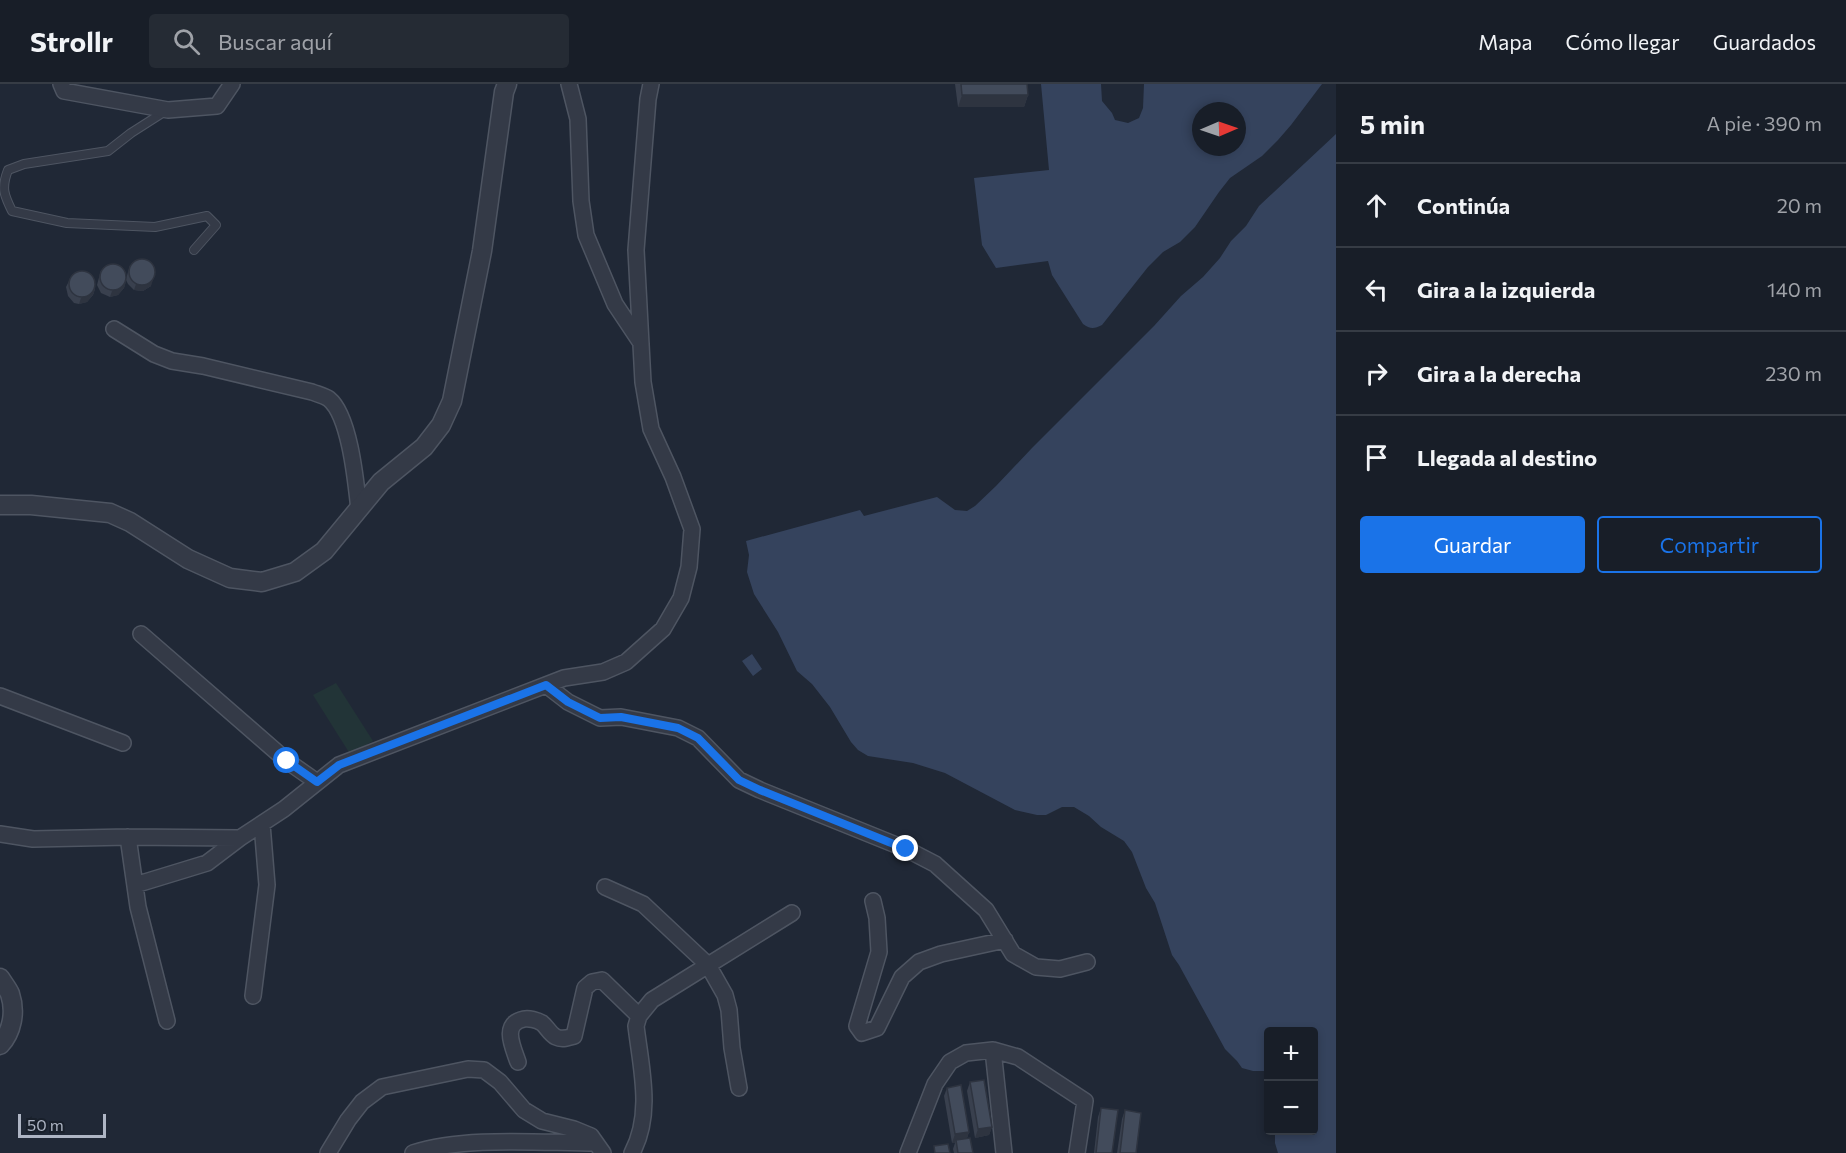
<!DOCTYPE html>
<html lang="es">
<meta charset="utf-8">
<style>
:root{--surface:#181e28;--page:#252b34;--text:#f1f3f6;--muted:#9fa2a8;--line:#363c45;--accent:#1a73e8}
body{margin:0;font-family:Commissioner,sans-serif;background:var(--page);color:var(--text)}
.controls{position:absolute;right:18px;bottom:18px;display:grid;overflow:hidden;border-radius:6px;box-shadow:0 3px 9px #0003}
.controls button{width:54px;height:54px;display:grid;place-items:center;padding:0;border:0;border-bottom:2px solid var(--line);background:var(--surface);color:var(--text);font:30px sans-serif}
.compass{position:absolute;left:1192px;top:18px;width:54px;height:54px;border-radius:50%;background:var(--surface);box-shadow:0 3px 9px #0003;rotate:88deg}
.scale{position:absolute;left:18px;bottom:15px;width:88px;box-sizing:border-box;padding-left:6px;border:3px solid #aeb5c4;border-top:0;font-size:16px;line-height:21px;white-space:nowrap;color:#aeb5c4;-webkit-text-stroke:4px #19202b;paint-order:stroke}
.stop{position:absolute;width:18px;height:18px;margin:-14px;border:4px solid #1a73e8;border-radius:50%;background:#fff}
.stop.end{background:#1a73e8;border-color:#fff;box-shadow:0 2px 6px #0008}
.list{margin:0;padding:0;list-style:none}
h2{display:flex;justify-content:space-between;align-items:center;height:78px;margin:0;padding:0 24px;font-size:26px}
h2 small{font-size:20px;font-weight:400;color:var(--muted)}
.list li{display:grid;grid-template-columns:39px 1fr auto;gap:18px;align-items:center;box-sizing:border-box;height:84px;padding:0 24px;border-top:2px solid var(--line)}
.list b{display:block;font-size:22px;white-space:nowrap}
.list em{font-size:20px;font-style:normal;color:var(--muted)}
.actions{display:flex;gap:12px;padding:18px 24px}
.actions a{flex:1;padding:14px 0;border:2px solid var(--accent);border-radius:6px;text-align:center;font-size:21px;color:var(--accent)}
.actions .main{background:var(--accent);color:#fff}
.icon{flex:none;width:33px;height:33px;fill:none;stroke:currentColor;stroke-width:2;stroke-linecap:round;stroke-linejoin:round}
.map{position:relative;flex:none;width:1336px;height:1069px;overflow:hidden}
header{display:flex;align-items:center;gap:36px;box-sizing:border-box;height:84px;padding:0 30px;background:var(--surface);border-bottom:2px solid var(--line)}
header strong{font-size:28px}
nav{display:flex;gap:33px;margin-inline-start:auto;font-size:21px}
.search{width:420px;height:54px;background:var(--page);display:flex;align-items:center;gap:15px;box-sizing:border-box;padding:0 21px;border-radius:6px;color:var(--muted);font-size:22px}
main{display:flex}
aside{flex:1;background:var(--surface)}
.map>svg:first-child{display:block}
</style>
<header>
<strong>Strollr</strong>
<div class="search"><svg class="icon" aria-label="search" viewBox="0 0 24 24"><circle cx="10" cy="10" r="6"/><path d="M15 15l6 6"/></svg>Buscar aquí</div>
<nav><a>Mapa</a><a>Cómo llegar</a><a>Guardados</a></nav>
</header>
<main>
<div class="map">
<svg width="1336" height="1069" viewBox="0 0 1336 1069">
<rect width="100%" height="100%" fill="#202836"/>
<path fill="#223437" d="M336 599 373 657 350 670 313 611Z"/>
<path fill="#35435d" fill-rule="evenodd" d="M1041 0H1101L1102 17 1112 29 1115 36 1128 39 1139 34 1143 24 1144 0H1322L1291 41 1278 56 1262 72 1230 94 1219 108 1195 143 1180 158 1163 168 1148 183 1102 241C1094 245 1090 245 1083 240L1052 191 1048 177 996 184 982 161 974 94 1049 86ZM1201 27H1237V63H1201Z
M1336 50V1069H1278L1275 1059V1047L1314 1046V948H1268V987H1253L1242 984 1237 977 1225 965 1179 881 1172 871 1155 819 1146 804 1132 768 1124 757 1101 743 1089 732 1074 723H1062L1046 731H1037L1015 726 945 689 913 679 868 672 858 666 851 658 830 623 812 600 797 587 778 548 754 510 747 488 749 471 746 457 860 426 864 432 937 413 955 426 967 427 975 422 996 402 1032 364 1154 242 1181 212 1203 193 1220 174 1231 157 1246 142 1259 122Z
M752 570 762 585 753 592 742 577Z"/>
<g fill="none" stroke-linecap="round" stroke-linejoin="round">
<defs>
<path id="service" d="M167 26 131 49 108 67 24 80 8 86C1 104 4 111 12 127L67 139 155 143 207 132 216 141 194 166"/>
<path id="minor" d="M61 0 64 7 168 26 217 22 232 0
M569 0 578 35 581 117 586 151 615 220 641 259
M114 245 154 270 172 277 203 282 312 308C317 310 325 312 329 315 350 332 356 399 359 426
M141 550 287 677 317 698
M546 601 568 618 600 634 621 633 678 644 698 654 739 696 760 706 906 765 935 780 986 826 1013 870 1036 883 1060 885 1087 878
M0 612 123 659
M0 750 33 755 128 753 240 754
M128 753 138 823 167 937
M135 801 207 779 240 754 284 725 339 681 564 594 603 588 626 578 663 545 681 514 689 483 692 445 673 393 651 345 643 298 636 166 648 15 651 0
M605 803 643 820 708 881 725 911 729 926 732 964 739 1004
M873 817 877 834 879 868 857 942 862 949 877 944 902 893 919 878 941 870 1005 856
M253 912 267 801 262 740
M993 966 1004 1069
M518 978C513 963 501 940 524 935 529 934 537 936 542 939 547 943 550 950 556 953 562 956 567 954 574 952L585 904 592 898 602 896 639 932
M328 1069 348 1036 362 1018 382 1003 468 985 484 986 500 998 524 1026 542 1037 574 1045 591 1052 603 1069
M413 1069C465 1052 541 1059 596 1059
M632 1069C653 1030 641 984 636 942L639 932 652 916 792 829
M908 1069 935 1000 950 978 966 969 993 966 1018 973 1085 1017 1077 1069"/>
<path id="tertiary" d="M0 421H31L110 429 130 438 188 475 230 494 262 498 295 488 324 467 381 398 424 363 441 341 452 317 482 167 504 8 507 0
M0 894C3 899 8 905 10 910 16 928 12 948 0 961"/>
</defs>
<use href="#service" stroke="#4e5562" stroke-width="10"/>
<use href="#minor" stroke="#4e5562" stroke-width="18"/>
<use href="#tertiary" stroke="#4e5562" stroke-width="21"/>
<use href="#service" stroke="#343a47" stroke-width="8"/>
<use href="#minor" stroke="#343a47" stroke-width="15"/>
<use href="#tertiary" stroke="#343a47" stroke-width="18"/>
</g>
<path fill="#39404e" d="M955 0H1027L1028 11 1024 23H958Z
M130 181 151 202 143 207 134 206 128 200 126 196 124 204 118 211 110 213 101 209 97 201 101 186 126 195Z
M69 197 95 205 93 211 87 218 79 220 74 219 68 212 66 203Z
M970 998 992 1043 989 1051 975 1054 967 1007Z
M947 1004 969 1048 967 1054 973 1069H954L953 1065 955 1059H952L944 1012Z
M1101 1024 1112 1069H1094L1098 1033Z
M1125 1026 1136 1069H1117L1122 1035Z"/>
<path fill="#2e3440" d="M962 11H1028L1024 23H958Z
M153 196 151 202 143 207 134 206 136 200Z
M126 198 124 204 118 211 110 213 112 207Z
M95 205 93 211 87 218 79 220 81 214Z
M992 1043 989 1051 975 1054 978 1045Z
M969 1048 966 1057 956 1056 955 1059H952L955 1050Z"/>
<path fill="#424b5b" stroke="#2e3440" stroke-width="1.5" d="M961 0H1027L1028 11H962Z
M129 188a13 13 0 1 1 26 0a13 13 0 1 1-26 0Z
M100 193a13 13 0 1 1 26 0a13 13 0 1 1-26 0Z
M69 200a13 13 0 1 1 26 0a13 13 0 1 1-26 0Z
M984 996 992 1043 978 1045 970 998Z
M961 1001 969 1048 955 1050 947 1004Z
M1101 1024 1118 1026 1112 1069H1096Z
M1125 1026 1141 1029 1136 1069H1120Z
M970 1054 973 1069H958L956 1056Z
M948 1060 950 1069H935L934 1062Z"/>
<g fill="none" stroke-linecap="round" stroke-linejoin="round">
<path stroke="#1a73e8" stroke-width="8" d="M287 677 317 698 339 681 546 601 568 618 600 634 621 633 678 644 698 654 739 696 760 706 906 765"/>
</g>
</svg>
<div class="controls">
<button>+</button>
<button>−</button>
</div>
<svg class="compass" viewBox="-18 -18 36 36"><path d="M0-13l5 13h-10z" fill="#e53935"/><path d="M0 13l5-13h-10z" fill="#9fa2a8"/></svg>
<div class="scale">50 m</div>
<div class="stop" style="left:287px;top:677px"></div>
<div class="stop end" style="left:906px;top:765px"></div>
</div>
<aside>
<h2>5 min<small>A pie · 390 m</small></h2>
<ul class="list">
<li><svg class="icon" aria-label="ahead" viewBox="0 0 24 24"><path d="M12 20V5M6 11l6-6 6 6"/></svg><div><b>Continúa</b></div><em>20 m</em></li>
<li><svg class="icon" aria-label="left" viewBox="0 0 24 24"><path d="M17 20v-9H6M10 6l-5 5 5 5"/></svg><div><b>Gira a la izquierda</b></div><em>140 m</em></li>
<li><svg class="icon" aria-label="right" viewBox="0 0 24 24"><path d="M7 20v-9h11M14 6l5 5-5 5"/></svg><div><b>Gira a la derecha</b></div><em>230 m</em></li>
<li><svg class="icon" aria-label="arrive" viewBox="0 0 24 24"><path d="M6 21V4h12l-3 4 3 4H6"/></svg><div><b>Llegada al destino</b></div></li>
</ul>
<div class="actions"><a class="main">Guardar</a><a>Compartir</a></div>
</aside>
</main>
